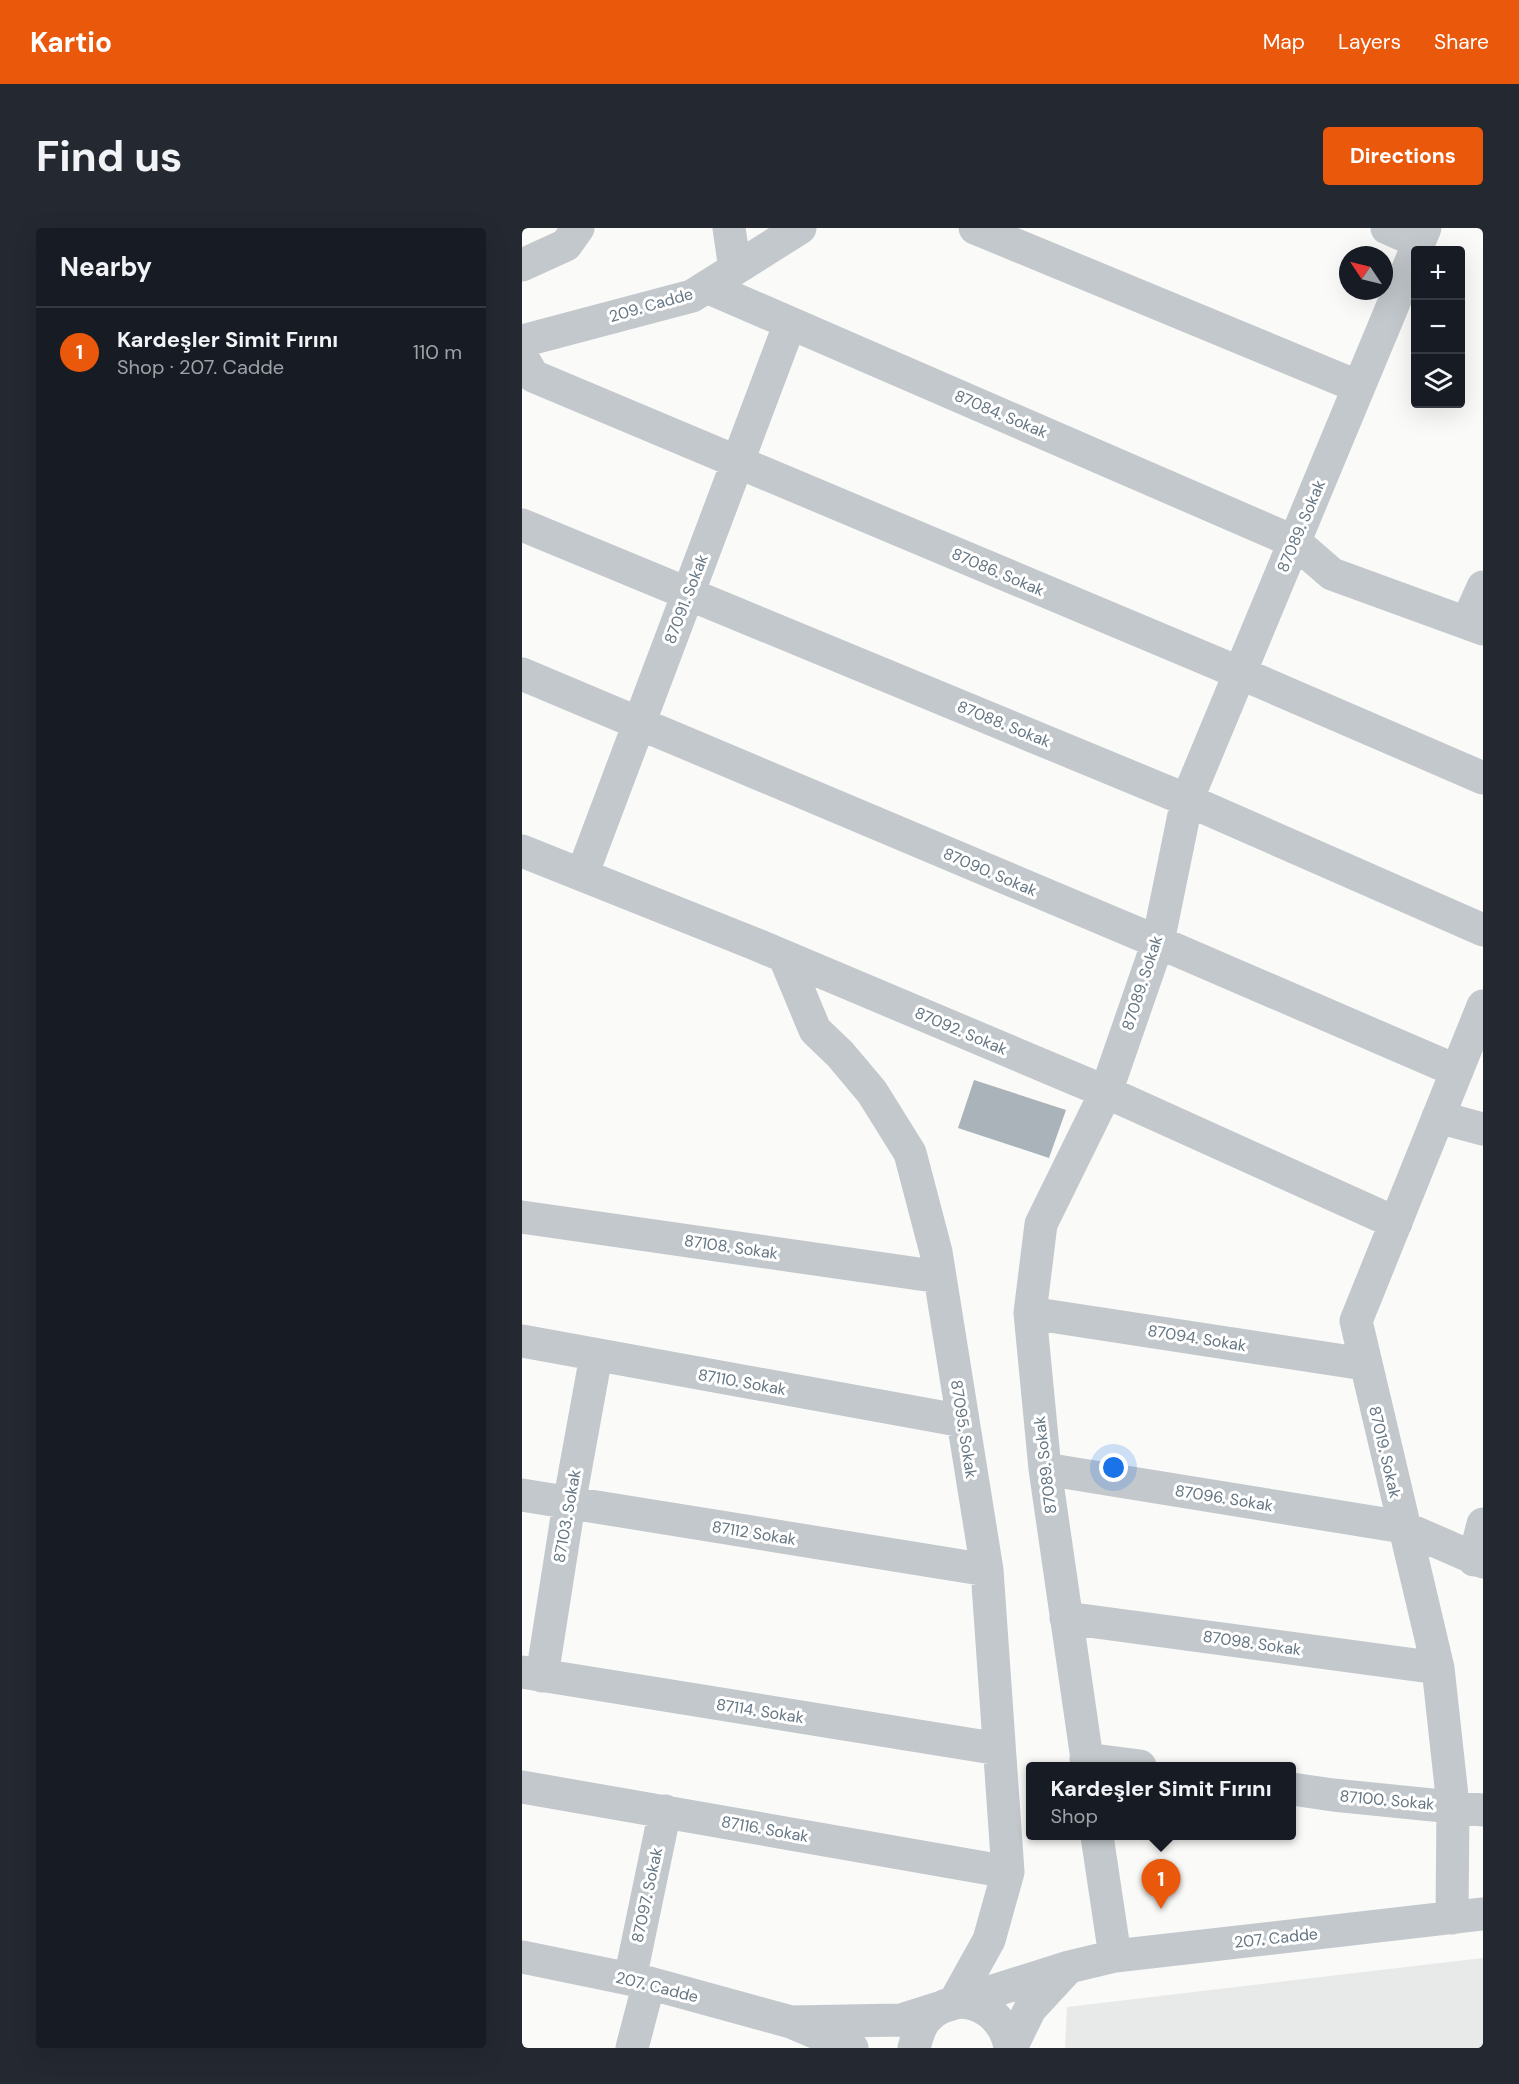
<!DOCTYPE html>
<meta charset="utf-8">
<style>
:root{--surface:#171b24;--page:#242831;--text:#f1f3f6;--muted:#9ea1a6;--line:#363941;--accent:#ea580c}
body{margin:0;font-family:"DM Sans",sans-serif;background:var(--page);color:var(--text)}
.controls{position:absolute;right:18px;top:18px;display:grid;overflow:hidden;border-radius:6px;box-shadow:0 6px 24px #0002}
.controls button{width:54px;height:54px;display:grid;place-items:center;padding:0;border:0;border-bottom:2px solid var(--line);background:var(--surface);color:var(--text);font:30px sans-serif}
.compass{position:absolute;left:817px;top:18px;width:54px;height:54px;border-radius:50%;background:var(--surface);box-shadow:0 6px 24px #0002;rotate:305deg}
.you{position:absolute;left:592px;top:1240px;width:21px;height:21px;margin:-15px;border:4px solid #fff;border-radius:50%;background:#1a73e8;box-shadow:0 0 0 9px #1a73e833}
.badge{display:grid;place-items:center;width:39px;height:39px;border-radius:50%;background:var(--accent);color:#fff;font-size:20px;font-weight:700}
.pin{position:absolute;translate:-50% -50px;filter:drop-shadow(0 2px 3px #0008)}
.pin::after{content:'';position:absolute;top:32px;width:21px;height:18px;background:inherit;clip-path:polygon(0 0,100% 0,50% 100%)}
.popup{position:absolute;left:504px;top:1534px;width:270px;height:78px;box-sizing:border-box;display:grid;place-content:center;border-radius:6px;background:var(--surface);filter:drop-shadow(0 2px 4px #0005);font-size:20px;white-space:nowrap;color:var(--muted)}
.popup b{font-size:22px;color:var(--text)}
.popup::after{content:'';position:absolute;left:50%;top:100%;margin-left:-12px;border:12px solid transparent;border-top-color:var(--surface)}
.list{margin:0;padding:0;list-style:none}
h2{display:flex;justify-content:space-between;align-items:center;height:78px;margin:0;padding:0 24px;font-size:26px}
h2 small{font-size:20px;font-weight:400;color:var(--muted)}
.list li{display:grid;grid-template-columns:39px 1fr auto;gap:18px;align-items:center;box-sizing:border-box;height:90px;padding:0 24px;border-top:2px solid var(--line)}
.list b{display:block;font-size:22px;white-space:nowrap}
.list p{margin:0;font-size:20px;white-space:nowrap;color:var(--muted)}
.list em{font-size:20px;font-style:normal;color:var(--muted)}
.icon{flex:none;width:33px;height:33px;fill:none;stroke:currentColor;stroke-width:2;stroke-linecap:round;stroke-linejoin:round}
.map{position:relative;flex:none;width:961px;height:1820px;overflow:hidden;border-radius:6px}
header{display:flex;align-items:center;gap:36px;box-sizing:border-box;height:84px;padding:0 30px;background:var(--accent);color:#fff}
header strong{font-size:28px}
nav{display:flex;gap:33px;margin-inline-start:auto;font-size:21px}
.intro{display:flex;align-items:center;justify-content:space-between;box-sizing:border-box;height:144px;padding:0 36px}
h1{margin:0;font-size:42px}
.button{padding:15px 27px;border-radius:6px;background:var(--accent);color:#fff;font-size:21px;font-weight:700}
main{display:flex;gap:36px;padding:0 36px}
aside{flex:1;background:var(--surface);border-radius:6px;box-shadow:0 6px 24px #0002}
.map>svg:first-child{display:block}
</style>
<header>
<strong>Kartio</strong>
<nav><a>Map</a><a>Layers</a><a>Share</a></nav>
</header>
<div class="intro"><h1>Find us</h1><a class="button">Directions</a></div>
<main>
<aside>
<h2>Nearby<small></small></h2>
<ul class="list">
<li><span class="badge">1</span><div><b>Kardeşler Simit Fırını</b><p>Shop · 207. Cadde</p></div><em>110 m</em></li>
</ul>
</aside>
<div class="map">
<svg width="961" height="1820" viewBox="0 0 961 1820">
<rect width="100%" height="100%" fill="#fafaf8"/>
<path fill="#e8e9e9" d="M961 1730V1820H543L545 1779Z"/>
<path fill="#aab3b9" d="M452 852 544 882 527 930 436 900Z"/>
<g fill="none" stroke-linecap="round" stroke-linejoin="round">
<path stroke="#c3c8cc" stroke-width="33" d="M207 0 213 41
M453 0 837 159
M865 0 897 14
M0 37 44 17 56 0
M185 59 773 314 810 346 961 401
M0 113 170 68 278 0
M0 129 11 148 718 445 961 550
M0 297 665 572 961 702
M945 395 961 359
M0 446 636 714 935 843
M0 623 233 716 584 864 874 995
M60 647 268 95
M263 730 293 802 318 826 350 864 388 925 414 1024 465 1342 486 1644 467 1712 432 1775
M916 889 961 901
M0 989 418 1049
M508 1085 842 1136
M0 1113 441 1193
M523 1241 881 1299 961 1334
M0 1267 465 1342
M952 1332 961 1296
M544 1390 916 1440
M0 1444 477 1521
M20 1448 47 1276 74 1128
M564 1531 618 1538
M566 1538 523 1241 508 1085 519 996 584 864 636 714 665 572 903 0
M0 1559 486 1644
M770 1561 811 1567 961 1582
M575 1608 593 1728
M930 1690 931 1577 916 1440 834 1093 961 778
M0 1729 127 1755 269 1794 330 1820
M108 1751 143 1583
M269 1794 379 1792 547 1739 593 1728 961 1686
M110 1820 127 1755
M392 1820C395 1810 397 1798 405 1790 436 1758 482 1779 488 1820
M489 1820 508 1781 544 1742"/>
</g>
<g text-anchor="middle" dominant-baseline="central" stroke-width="6" stroke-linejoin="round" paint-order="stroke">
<g font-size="16" fill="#657683" stroke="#fff">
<text transform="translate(129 77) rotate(-16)">209. Cadde</text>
<text transform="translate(479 186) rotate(23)">87084. Sokak</text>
<text transform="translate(779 298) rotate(-67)">87089. Sokak</text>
<text transform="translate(476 344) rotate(23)">87086. Sokak</text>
<text transform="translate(164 371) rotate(-69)">87091. Sokak</text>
<text transform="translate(482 496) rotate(22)">87088. Sokak</text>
<text transform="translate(468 644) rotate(23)">87090. Sokak</text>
<text transform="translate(620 755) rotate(-72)">87089. Sokak</text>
<text transform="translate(439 803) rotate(23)">87092. Sokak</text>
<text transform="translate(209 1019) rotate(8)">87108. Sokak</text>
<text transform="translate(675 1110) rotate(9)">87094. Sokak</text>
<text transform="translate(220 1154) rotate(10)">87110. Sokak</text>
<text transform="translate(442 1201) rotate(81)">87095. Sokak</text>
<text transform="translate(863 1224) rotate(77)">87019. Sokak</text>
<text transform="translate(523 1237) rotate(-97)">87089. Sokak</text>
<text transform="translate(702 1270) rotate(9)">87096. Sokak</text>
<text transform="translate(45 1288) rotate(-80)">87103. Sokak</text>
<text transform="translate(232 1305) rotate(9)">87112 Sokak</text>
<text transform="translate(730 1415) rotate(8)">87098. Sokak</text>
<text transform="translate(238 1483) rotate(9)">87114. Sokak</text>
<text transform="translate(865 1572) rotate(5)">87100. Sokak</text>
<text transform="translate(243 1601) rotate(10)">87116. Sokak</text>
<text transform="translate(125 1667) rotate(-78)">87097. Sokak</text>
<text transform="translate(754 1710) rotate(-6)">207. Cadde</text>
<text transform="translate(135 1759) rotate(14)">207. Cadde</text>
</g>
</g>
</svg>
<div class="controls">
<button>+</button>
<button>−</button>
<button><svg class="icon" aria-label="layers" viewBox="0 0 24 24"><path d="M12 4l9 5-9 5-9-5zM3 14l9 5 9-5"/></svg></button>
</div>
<svg class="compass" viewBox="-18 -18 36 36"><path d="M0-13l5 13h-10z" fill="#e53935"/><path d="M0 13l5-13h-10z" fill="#9ea1a6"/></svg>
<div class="you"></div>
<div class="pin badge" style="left:639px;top:1681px">1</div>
<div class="popup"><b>Kardeşler Simit Fırını</b>Shop</div>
</div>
</main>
